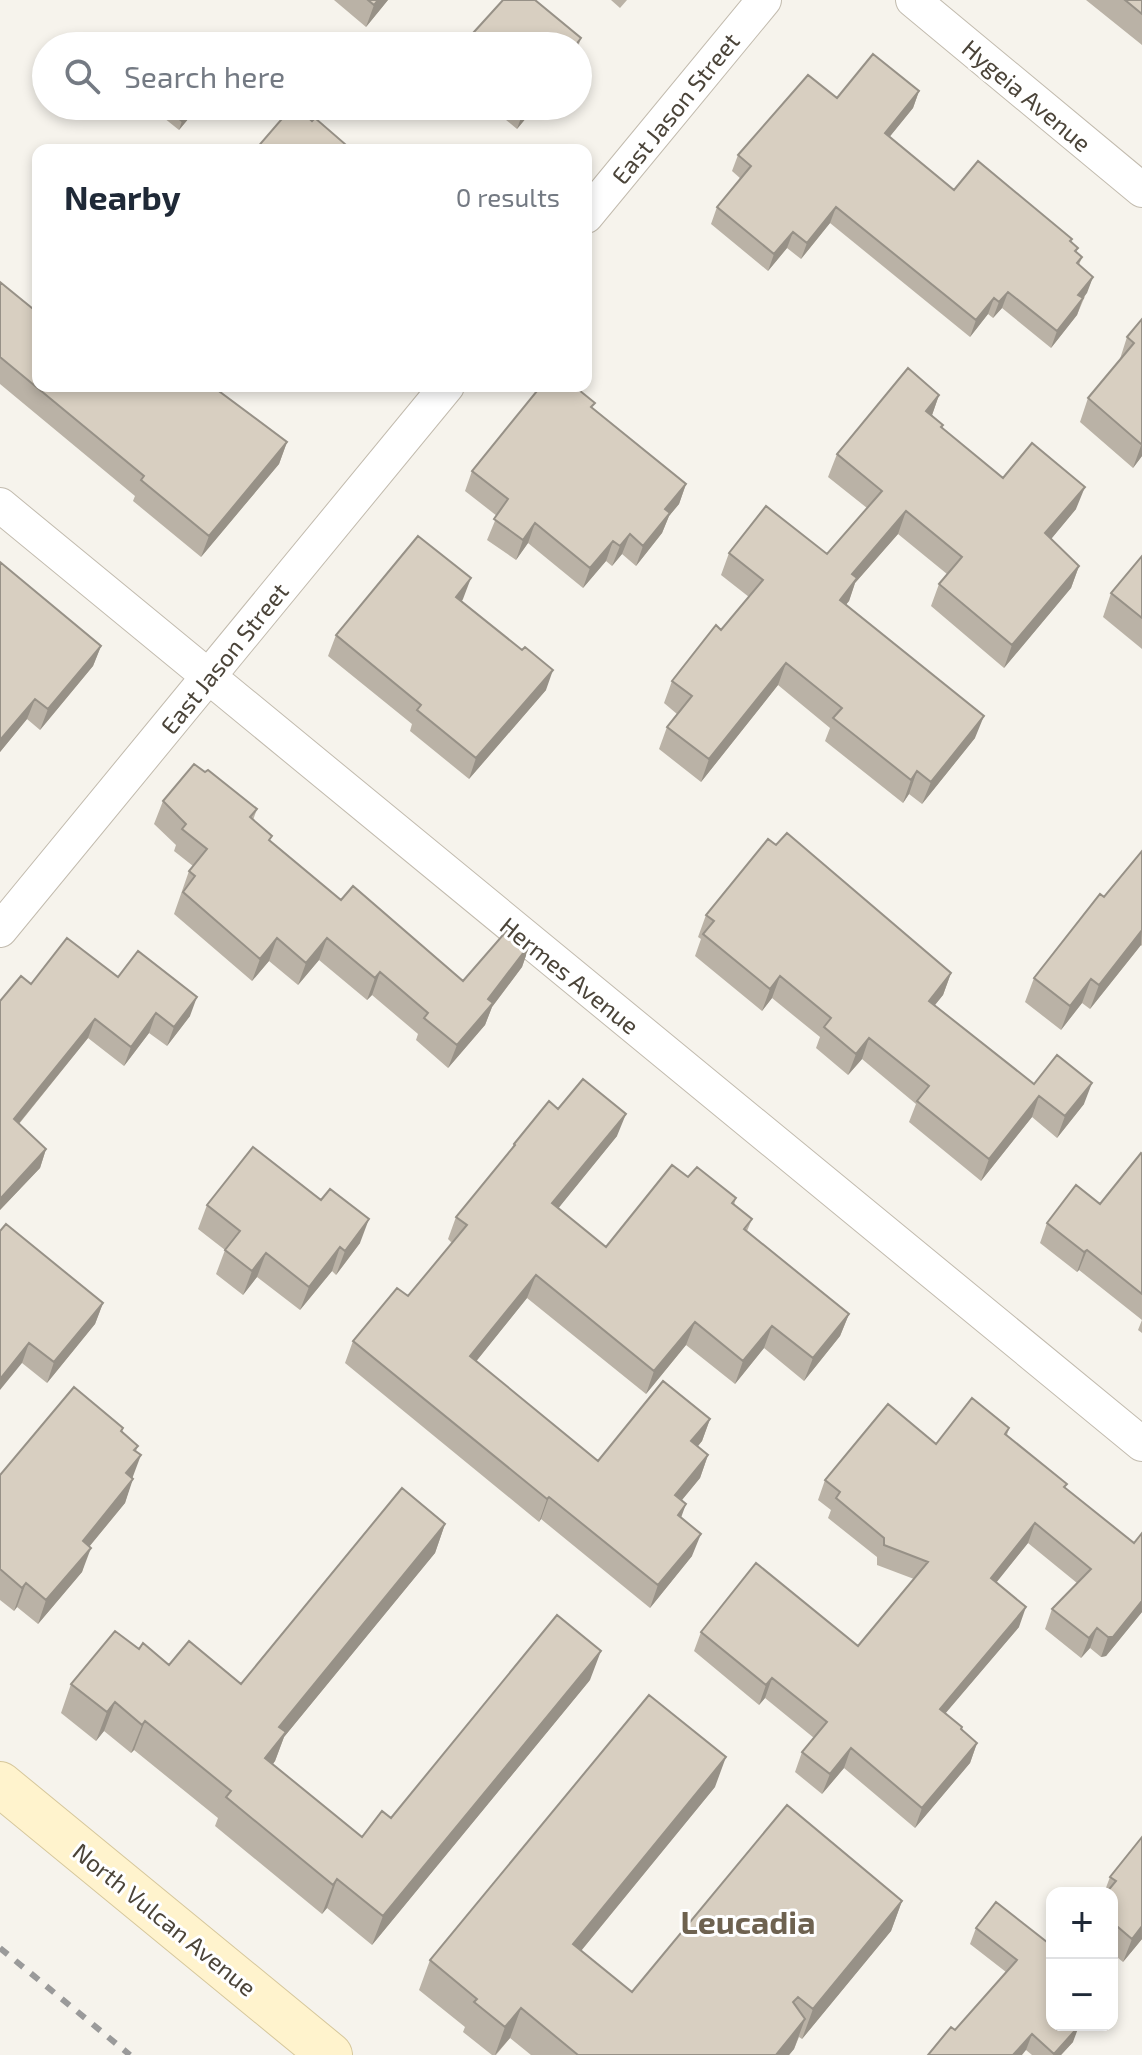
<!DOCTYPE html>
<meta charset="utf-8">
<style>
:root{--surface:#fff;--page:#f2f2f3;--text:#1f2937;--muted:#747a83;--line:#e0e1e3}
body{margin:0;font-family:"Exo 2",sans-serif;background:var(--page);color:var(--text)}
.controls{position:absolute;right:24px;bottom:24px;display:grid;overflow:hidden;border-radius:16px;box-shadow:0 4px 12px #0003}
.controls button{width:72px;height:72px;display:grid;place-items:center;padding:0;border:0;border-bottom:2px solid var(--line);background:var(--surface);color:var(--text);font:40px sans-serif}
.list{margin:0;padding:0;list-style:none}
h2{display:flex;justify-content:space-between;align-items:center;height:104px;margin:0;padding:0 32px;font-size:34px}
h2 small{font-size:26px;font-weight:400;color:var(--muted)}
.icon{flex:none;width:44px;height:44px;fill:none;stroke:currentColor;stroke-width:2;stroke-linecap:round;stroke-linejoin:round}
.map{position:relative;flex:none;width:1142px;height:2055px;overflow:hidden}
.search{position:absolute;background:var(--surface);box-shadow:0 4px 12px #0003;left:32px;top:32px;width:560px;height:88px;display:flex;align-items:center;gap:20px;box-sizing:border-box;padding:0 28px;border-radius:44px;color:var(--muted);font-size:30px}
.panel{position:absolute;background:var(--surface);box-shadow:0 4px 12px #0003;left:32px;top:144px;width:560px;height:248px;border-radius:16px}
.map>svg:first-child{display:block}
</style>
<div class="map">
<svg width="1142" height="2055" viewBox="0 0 1142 2055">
<rect width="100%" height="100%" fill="#f6f3ec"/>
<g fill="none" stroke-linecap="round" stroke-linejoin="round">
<defs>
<path id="minor" d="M913 0 1142 190
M586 216 764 0
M0 505 1142 1444
M0 930 447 386"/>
<path id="secondary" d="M0 1784 330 2055"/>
</defs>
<use href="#minor" stroke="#c2bbae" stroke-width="36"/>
<use href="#secondary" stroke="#d6c79b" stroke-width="46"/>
<use href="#minor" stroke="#fff" stroke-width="34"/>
<use href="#secondary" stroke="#fff3cd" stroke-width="44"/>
<path stroke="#9a9a9a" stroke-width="6" stroke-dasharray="10 10" stroke-linecap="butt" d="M0 1948 130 2055"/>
</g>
<path fill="#bab2a6" d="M334 0H388L366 27Z
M611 0H627L620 8Z
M1086 0H1142V45Z
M474 32 581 38 578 47V46H469Z
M919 91 913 108 889 137 954 190 1071 242 1078 248 1076 252 1082 257 1079 265 1093 277 1077 315 1051 348 1002 308 993 318 988 314 970 337 830 223 801 259 787 248 768 271 711 224 717 207 741 179 732 171 738 155 837 98Z
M149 106H199L179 130Z
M489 106H536L517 129Z
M0 282 38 386 214 388 287 442 279 464 201 557 133 501 135 496 0 384Z
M1142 319V456L1133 468 1080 422 1088 398 1119 362 1127 337Z
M939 395 932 415 943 425 942 428 1003 478 1076 509 1051 539 1079 566 1071 588 1004 668 931 606 939 584 947 574 898 534 855 583 849 601 846 604 975 738 922 804 909 794 903 803 825 741 830 728 778 685 701 782 659 749 667 727 677 714 664 703 672 681 721 630 749 597 721 575 729 553 827 554 867 508 828 477 837 454Z
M593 408 686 484 679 504 669 516 662 533 636 566 622 554 612 566 606 561 583 588 528 543 516 560 487 540 497 516 465 491 472 471Z
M1142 556V649L1103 617 1111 593Z
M0 562 101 646 93 666 40 730 27 719 0 752Z
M463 599 462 601 546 690 469 779 410 731 412 724 328 656 336 635Z
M205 772 257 809 253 820 270 841 341 900 463 981 530 944 522 967 492 1007 485 1025 448 1068 416 1040 418 1034 372 995 367 1000 319 960 298 985 269 961 252 981 174 914 189 871 193 866 174 851 176 845 154 824 163 801Z
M1142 851V946L1141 945 1090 1009 1082 1003 1061 1030 1025 1002 1034 978 1104 897Z
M706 915 951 973 943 995 935 1005 1034 1084 1084 1104 1057 1138 1032 1117 981 1181 909 1122 916 1104 862 1059 848 1075 816 1048 820 1037 772 998 762 1011 695 956 701 939 698 937Z
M118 977 190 1016 167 1046 149 1033 124 1066 88 1038 19 1124 46 1149 40 1168 0 1210 31 984Z
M558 1109 617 1136 558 1208 606 1247 688 1177 736 1198 734 1205 752 1219 747 1231 849 1314 840 1336 804 1381 764 1348 735 1384 686 1345 646 1394 527 1298 476 1361 598 1461 710 1419 702 1441 698 1446 708 1455 700 1478 682 1500 681 1518 692 1556 650 1608 541 1519 539 1522 345 1363 353 1341 408 1296 452 1243 448 1239 456 1217 511 1150 514 1144Z
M1142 1154V1333L1138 1330 1142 1320 1079 1270 1077 1272 1040 1243 1047 1223 1100 1204Z
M207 1205 360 1243 336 1275 332 1271 300 1310 257 1277 243 1295 216 1274 225 1250 198 1229Z
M0 1231 103 1303 95 1324 47 1383 22 1363Z
M123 1428 122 1432 138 1446 136 1451 132 1479 125 1503 89 1547 82 1572 38 1624 17 1607 14 1611 0 1600V1475Z
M1009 1428 1007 1435 1065 1488 1134 1543 1142 1533V1612L1106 1656 1101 1657 1090 1648 1081 1658 1045 1629 1052 1609 1077 1583 1028 1543 996 1582 1019 1627 945 1713 961 1730 977 1743 970 1763 915 1828 844 1768 822 1794 795 1772 802 1752 814 1738 765 1698 759 1705 694 1651 701 1632 858 1646 914 1579 877 1565V1557L828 1518 831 1510 818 1500 825 1480 936 1444Z
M445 1524 435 1553 284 1737 275 1761 273 1764 362 1837 391 1818 590 1680 372 1945 327 1908 322 1914 215 1826 218 1818 134 1750 131 1753 104 1731 96 1741 61 1713 71 1684 139 1649 169 1665 241 1684Z
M715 1787 581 1951 632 1992 902 1901 891 1931 802 2039 799 2037 794 2049 789 2055H531L510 2038 496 2055H492L463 2032 465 2027 419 1990 430 1960Z
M1142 1837V1939L1123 1962 1112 1953V1893H1104L1110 1877Z
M996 1902 1052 2025 1073 2042 1061 2055H1032L1026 2050 955 2030 1006 1972 970 1944 976 1928Z"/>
<path fill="#979187" d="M378 0H388L366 27 374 5Z
M919 91 913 108 879 150 885 133Z
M195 106H199L179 130 182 121Z
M525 106H536L517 129Z
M836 207 830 223 801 259 807 243Z
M793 232 787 248 768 271 774 254Z
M1093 277 1087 293 1072 311 1078 295Z
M1008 292 1002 308 993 318 999 302Z
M994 298 988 314 970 337 976 320Z
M1083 298 1077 315 1051 348 1057 331Z
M939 395 931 418 926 411Z
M287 442 279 464 201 557 209 536Z
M1142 443V456L1133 468Z
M686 484 679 504 669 516 662 533 636 566 643 546 665 509Z
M1085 487 1076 509 1037 556 1045 533Z
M906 511 898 534 855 583 849 601 832 622 840 600 852 574Z
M535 523 528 543 516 560 523 540Z
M630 534 622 554 612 566 620 546Z
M613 541 606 561 583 588 590 568Z
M1079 566 1071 588 1004 668 1012 645Z
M471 578 463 599 449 617 456 597Z
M101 646 93 666 40 730 48 709Z
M786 663 778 685 701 782 709 759Z
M553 670 546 690 469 779 476 758Z
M35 699 27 719 0 752V740Z
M984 716 975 738 922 804 931 782Z
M917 771 909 794 903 803 911 780Z
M1142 930 1141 945 1090 1009 1099 985Z
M277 938 269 961 252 981 260 959Z
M327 938 319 960 298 985 306 963Z
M530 944 522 967 492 1007 485 1025 448 1068 457 1045 488 999Z
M380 972 372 995 367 1000 375 978Z
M951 973 943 995 921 1022 929 1001Z
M780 976 772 998 762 1011 770 989Z
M1091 979 1082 1003 1061 1030 1070 1006Z
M197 997 190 1016 167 1046 174 1027Z
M156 1013 149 1033 124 1066 131 1047Z
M95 1019 88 1038 7 1138 14 1119Z
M869 1038 862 1059 848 1075 856 1054Z
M1092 1083 1084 1104 1057 1138 1065 1116Z
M1039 1096 1032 1117 981 1181 989 1159Z
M626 1114 617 1136 544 1226 552 1203Z
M46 1149 40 1168 0 1210V1199Z
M369 1219 360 1243 336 1275 345 1251Z
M340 1247 332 1271 300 1310 309 1287Z
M1087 1250 1079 1270 1077 1272 1084 1252Z
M266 1253 257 1277 243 1295 252 1271Z
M536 1275 527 1298 462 1379 470 1356Z
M103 1303 95 1324 47 1383 54 1362Z
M849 1314 840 1336 804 1381 813 1358Z
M695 1322 686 1345 646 1394 654 1371Z
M772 1326 764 1348 735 1384 743 1361Z
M29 1343 22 1363 0 1390V1379Z
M710 1419 702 1441 683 1464 691 1441Z
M141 1455 132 1479 126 1473Z
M708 1455 700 1478 667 1518 675 1495Z
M133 1479 125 1503 74 1565 83 1541Z
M549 1497 541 1519 539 1522 547 1499Z
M686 1504 678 1526V1515Z
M1035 1523 1028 1543 984 1598 991 1578Z
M445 1524 435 1553 284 1737 275 1761 255 1787 265 1758 279 1727Z
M701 1534 692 1556 650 1608 658 1585Z
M91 1548 82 1572 38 1624 46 1600Z
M26 1583 17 1607 14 1611 22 1588Z
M1142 1601V1612L1106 1656 1101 1657 1108 1637Z
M1026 1607 1019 1627 933 1728 940 1709Z
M1097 1628 1090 1648 1081 1658 1089 1638Z
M601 1651 590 1680 372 1945 383 1916Z
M772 1678 765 1698 759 1705 766 1685Z
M115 1702 104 1731 96 1741 107 1712Z
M145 1721 134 1750 131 1753 142 1725Z
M977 1743 970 1763 915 1828 922 1808Z
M851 1748 844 1768 822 1794 830 1774Z
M726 1757 715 1787 562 1974 573 1944Z
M337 1879 327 1908 322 1914 333 1885Z
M902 1901 891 1931 802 2039 813 2009Z
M1142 1926V1939L1123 1962 1132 1939Z
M521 2008 510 2038 495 2055 505 2027Z
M805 2019 794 2049 789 2055H776Z
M1079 2026 1073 2042 1061 2055H1054Z
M1032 2034 1026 2050 1022 2055H1013Z"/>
<path fill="#d8cfc1" stroke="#979187" stroke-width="2" d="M368 0H378L374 5Z
M503 0H535L581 38 575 46H487L489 44 474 32Z
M1125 0H1142V14Z
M873 54 919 91 885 133 954 190 978 161 1072 239 1070 241 1078 248 1075 251 1082 257 1077 263 1093 277 1078 295 1083 298 1057 331 1008 292 999 302 994 298 976 320 836 207 807 243 793 232 774 254 717 207 751 166 738 155 808 75 837 98Z
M163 106H195L182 121Z
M293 106H296L312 121 315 118 345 144 340 150H255Z
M0 282 38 313V386H212L287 442 209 536 141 480 144 476 0 357Z
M1142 319V443L1141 444 1088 398 1134 343 1127 337Z
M908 368 939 395 926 411 943 425 941 427 1003 478 1032 443 1085 487 1045 533 1079 566 1012 645 939 584 962 557 906 511 852 574 857 578 840 600 984 716 931 782 917 771 911 780 833 718 842 708 786 663 709 759 667 727 692 696 672 681 716 625 721 630 763 580 729 553 766 506 827 554 882 491 837 454Z
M541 386H574L595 403 591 407 686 484 665 509 670 513 643 546 630 534 620 546 613 541 590 568 535 523 523 540 494 519 508 499 472 471Z
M418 536 471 578 456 597 522 650 525 647 553 670 476 758 417 710 421 705 336 635Z
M1142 556V618L1111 593Z
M0 562 101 646 48 709 35 699 0 740Z
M194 764 205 772 208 770 257 809 250 817 272 836 269 840 341 900 353 886 463 981 510 927 530 944 488 999 493 1003 457 1045 424 1018 428 1013 380 972 375 978 327 938 306 963 277 938 260 959 183 892 195 876 189 871 207 849 182 829 186 824 163 801Z
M787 833 951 973 929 1001 1034 1084 1057 1055 1092 1083 1065 1116 1039 1096 989 1159 917 1101 929 1086 869 1038 856 1054 824 1027 831 1018 780 976 770 989 703 934 714 921 706 915 768 839 776 845Z
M1142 851V930L1099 985 1091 979 1070 1006 1034 978 1100 894 1104 897Z
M67 938 118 977 138 951 197 997 174 1027 156 1013 131 1047 95 1019 14 1119 46 1149 0 1199V1001L21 976 31 984Z
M583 1079 626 1114 552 1203 606 1247 672 1165 688 1177 697 1167 736 1198 732 1203 752 1219 744 1229 849 1314 813 1358 772 1326 743 1361 695 1322 654 1371 536 1275 470 1356 598 1461 663 1381 710 1419 691 1441 708 1455 675 1495 686 1504 678 1515 701 1534 658 1585 549 1497 547 1499 353 1341 397 1288 408 1296 467 1225 456 1217 515 1145 514 1144 549 1101 558 1109Z
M253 1147 321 1200 330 1189 369 1219 345 1251 340 1247 309 1287 266 1253 252 1271 225 1250 240 1231 207 1205Z
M1141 1153 1142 1154V1294L1087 1250 1084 1252 1047 1223 1076 1185 1100 1204Z
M6 1224 103 1303 54 1362 29 1343 0 1379V1231Z
M74 1387 123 1428 121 1431 138 1446 134 1450 141 1455 126 1473 133 1479 83 1541 91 1548 46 1600 26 1583 22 1588 0 1569V1475Z
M972 1398 1009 1428 1005 1434 1067 1484 1064 1487 1134 1543 1142 1533V1601L1113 1637H1108L1097 1628 1089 1638 1052 1609 1091 1569 1035 1523 991 1578 1026 1607 940 1709 962 1727 961 1729 977 1743 922 1808 851 1748 830 1774 802 1752 827 1722 772 1678 766 1685 701 1632 756 1563 858 1646 928 1562 884 1545V1538L836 1498 840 1492 825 1480 888 1404 936 1444Z
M402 1488 445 1524 279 1727 286 1732 265 1758 362 1837 382 1811 391 1818 557 1615 601 1651 383 1916 337 1879 333 1885 226 1797 231 1791 145 1721 142 1725 115 1702 107 1712 71 1684 115 1631 139 1649 143 1643 169 1665 189 1641 241 1684Z
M649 1695 726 1757 573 1944 632 1992 787 1805 902 1901 813 2009 798 1997 793 2002 805 2019 776 2055H578L521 2008 505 2027 474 2002 477 1999 430 1960Z
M1142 1837V1926L1132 1939 1112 1922V1893H1106L1116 1881 1110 1877Z
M996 1902 1052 1946V2025H1078L1079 2026 1054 2054 1032 2034 1013 2055H928L951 2027 955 2030 1017 1960 976 1928Z"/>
<g text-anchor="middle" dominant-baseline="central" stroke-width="6" stroke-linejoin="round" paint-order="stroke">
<g font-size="24" fill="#4b4439" stroke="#fff">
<text transform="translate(1027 95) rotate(40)">Hygeia Avenue</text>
<text transform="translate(675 108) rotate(-51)">East Jason Street</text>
<text transform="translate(224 658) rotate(-51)">East Jason Street</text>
<text transform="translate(570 975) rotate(39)">Hermes Avenue</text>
<text transform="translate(165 1919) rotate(39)">North Vulcan Avenue</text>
</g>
<g font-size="32" font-weight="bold" fill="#6e6250" stroke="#fff">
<text x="748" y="1921">Leucadia</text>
</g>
</g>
</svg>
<div class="controls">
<button>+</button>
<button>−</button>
</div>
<div class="search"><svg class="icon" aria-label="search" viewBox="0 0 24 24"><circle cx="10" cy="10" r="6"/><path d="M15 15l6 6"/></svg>Search here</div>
<section class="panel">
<h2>Nearby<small>0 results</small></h2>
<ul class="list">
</ul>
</section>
</div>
